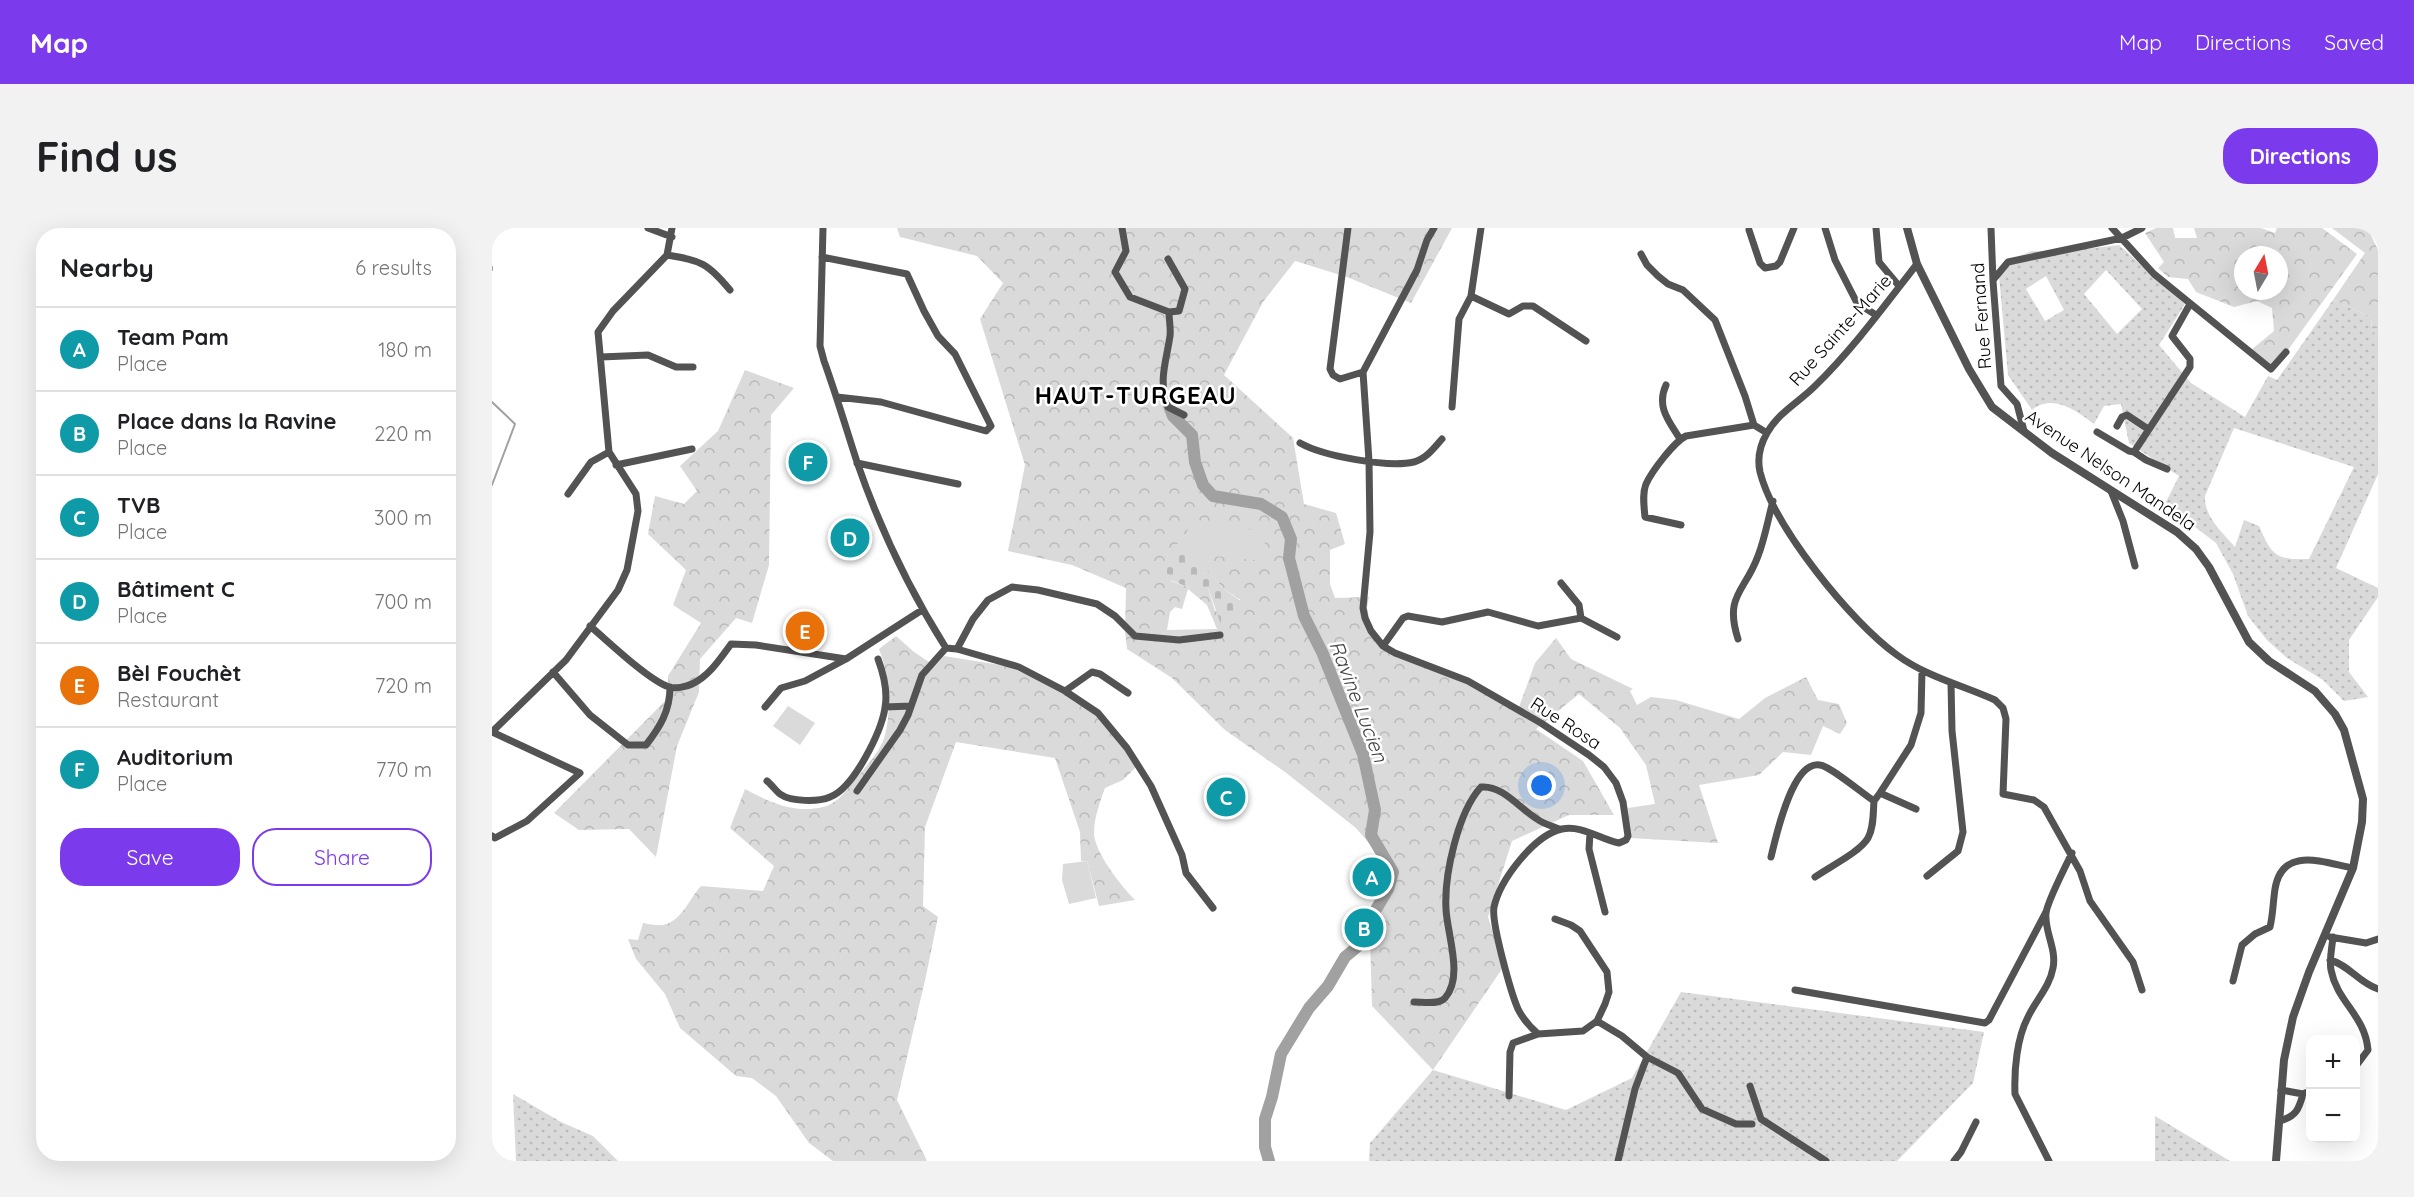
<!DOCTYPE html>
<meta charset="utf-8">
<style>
:root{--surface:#fff;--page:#f2f2f2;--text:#202124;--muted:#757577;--line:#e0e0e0;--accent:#7c3aed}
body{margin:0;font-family:Quicksand,sans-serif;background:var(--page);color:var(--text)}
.controls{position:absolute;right:18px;bottom:18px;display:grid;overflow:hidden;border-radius:12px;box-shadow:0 6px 24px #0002}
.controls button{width:54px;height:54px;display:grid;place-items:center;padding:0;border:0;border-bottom:2px solid var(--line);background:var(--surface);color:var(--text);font:30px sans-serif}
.compass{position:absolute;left:1742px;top:18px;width:54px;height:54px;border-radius:50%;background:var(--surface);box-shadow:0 6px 24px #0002;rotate:10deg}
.you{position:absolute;left:1050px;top:558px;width:21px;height:21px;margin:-15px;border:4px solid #fff;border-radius:50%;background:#1a73e8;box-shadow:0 0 0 9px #1a73e833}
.badge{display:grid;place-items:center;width:39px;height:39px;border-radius:50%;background:var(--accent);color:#fff;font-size:20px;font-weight:700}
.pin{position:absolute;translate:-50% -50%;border:3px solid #fff;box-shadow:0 2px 6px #0006}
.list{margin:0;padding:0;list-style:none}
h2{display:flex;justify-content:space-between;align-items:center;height:78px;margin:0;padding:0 24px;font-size:26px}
h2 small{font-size:20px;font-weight:400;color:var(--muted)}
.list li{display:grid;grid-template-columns:39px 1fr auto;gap:18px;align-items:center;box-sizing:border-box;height:84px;padding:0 24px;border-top:2px solid var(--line)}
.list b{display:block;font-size:22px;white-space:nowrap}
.list p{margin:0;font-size:20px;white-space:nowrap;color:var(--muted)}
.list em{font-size:20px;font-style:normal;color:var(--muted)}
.actions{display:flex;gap:12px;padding:18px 24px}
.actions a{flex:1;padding:14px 0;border:2px solid var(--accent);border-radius:24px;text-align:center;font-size:21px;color:var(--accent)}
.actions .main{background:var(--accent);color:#fff}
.map{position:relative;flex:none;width:1886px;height:933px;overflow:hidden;border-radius:24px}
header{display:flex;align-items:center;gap:36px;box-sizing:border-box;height:84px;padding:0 30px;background:var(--accent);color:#fff}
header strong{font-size:28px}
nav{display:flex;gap:33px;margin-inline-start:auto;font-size:21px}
.intro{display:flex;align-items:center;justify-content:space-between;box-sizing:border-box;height:144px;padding:0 36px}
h1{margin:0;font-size:42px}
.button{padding:15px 27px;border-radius:24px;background:var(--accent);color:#fff;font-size:21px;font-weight:700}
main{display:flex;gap:36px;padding:0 36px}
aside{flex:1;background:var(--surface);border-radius:24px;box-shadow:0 6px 24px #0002}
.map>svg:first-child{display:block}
</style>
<header>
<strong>Map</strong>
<nav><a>Map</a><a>Directions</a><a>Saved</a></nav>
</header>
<div class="intro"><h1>Find us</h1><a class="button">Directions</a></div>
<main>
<aside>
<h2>Nearby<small>6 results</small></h2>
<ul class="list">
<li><span class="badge" style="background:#0f9aa8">A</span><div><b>Team Pam</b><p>Place</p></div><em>180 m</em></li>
<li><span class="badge" style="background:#0f9aa8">B</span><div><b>Place dans la Ravine</b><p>Place</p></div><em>220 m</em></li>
<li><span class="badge" style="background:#0f9aa8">C</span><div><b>TVB</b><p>Place</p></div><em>300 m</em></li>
<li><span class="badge" style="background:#0f9aa8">D</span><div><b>Bâtiment C</b><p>Place</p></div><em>700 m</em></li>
<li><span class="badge" style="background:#e8710a">E</span><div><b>Bèl Fouchèt</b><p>Restaurant</p></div><em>720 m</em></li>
<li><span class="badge" style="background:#0f9aa8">F</span><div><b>Auditorium</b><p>Place</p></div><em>770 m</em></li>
</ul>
<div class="actions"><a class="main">Save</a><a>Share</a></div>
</aside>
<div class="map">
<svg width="1886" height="933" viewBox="0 0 1886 933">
<defs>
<pattern id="grass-dots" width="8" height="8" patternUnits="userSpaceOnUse" patternTransform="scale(1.5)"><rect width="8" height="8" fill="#dadada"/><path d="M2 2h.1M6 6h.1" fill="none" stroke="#b9b9b9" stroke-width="1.8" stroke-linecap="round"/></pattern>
<pattern id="forest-crowns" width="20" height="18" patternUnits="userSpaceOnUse" patternTransform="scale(1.5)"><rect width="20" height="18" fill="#dadada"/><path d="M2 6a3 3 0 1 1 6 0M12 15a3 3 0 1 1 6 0" fill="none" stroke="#b9b9b9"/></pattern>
<pattern id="cemetery-stones" width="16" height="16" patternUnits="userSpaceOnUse" patternTransform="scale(1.5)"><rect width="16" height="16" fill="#dadada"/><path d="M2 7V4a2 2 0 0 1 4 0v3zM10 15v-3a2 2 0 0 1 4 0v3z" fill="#b9b9b9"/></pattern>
</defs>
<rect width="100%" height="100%" fill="#fff"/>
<path fill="url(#grass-dots)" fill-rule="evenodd" d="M1627 17 1693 76 1667 117 1699 155 1753 189 1776 148 1785 152 1841 72 1879 89 1880 105 1886 99V246L1844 340 1886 360V369L1857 412V444L1876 469 1852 473 1831 452 1795 430 1775 412 1756 388 1741 346 1724 315 1673 276 1687 248 1637 215 1629 176 1612 178 1602 196C1585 183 1560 165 1540 182L1516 147 1507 48 1517 32 1540 23 1567 24ZM1614 42 1650 81 1625 106 1592 66ZM1554 48 1572 82 1553 93 1534 61ZM1742 200 1862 239 1817 331C1784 332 1780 328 1767 298L1752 292 1743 319C1730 304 1712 289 1713 268Z
M1189 764 1492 804 1481 855 1405 933H877L878 915 941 842 1074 882 1140 850Z
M21 866 69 894 101 908 126 933H24Z
M1663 888 1738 933H1663Z"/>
<path fill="url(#forest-crowns)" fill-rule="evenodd" d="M405 0H960L919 75 855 49 803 33 771 74 732 147 801 210 812 276 844 285 853 316 838 322V356L843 370 877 369 875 380 879 399 896 420 1027 479 1043 435 1064 410 1079 431 1141 461 1138 463 1145 477 1159 469 1184 472 1247 491 1273 470 1314 449 1326 472 1347 476 1355 495 1348 506 1331 498 1319 527 1291 524 1267 547 1207 557 1226 615 1138 610 1136 580 1163 576 1154 537 1128 500 1087 466 1044 501 1091 533 1122 587H1077L1020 613 996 689 1012 738 941 842 880 778 878 710 905 648 864 600 793 544 733 502 680 450 635 421 633 404 634 360 580 337 516 323 533 237 488 91 511 55 485 28 408 9ZM706 333 733 362 749 372 723 383 716 360H698L679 353 680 346ZM696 361 715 377 725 401 675 402 678 384 683 379 690 381Z
M1664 0H1681L1683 10H1705L1702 0H1769L1783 5 1785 0H1830L1865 26 1783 140 1759 122 1782 103 1780 80 1765 73 1742 79 1704 64 1696 51 1676 49 1666 40 1672 34 1653 5ZM1751 27H1787V63H1751Z
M1840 0H1882L1878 5 1886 22V99L1880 106 1879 89 1841 72 1873 25Z
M253 142 302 160 279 187 277 337 260 395 244 390 208 431 207 464 185 518 164 629 137 601 87 602 62 585 177 469 176 448 209 395 181 377 194 342 156 306 163 268 192 276 205 263 188 238 226 203Z
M404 408 422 424 443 438 452 428 515 438 578 465 612 493 644 536V539L631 552 613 560C608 574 602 590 602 605 602 624 630 659 643 672L607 678 595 633H589L588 604 563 530 464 514 433 599 431 678 446 689 434 748 405 872 435 933H341L317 915 284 868 260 850 244 848 188 800 173 766 144 731 136 711 146 712 151 695C157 696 166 698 171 697 190 693 197 671 209 658L271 663 282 638 238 600 253 561C277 574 303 586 331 579 345 576 354 563 362 553 373 539 388 525 393 507 400 480 397 446 387 421Z"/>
<path fill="url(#cemetery-stones)" d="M686 315 691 316 733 362 749 373 740 393 731 402 716 360H698L678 352 679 347 673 345 674 331Z"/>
<path fill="#dadada" d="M697 294 772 303 774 330 762 332 701 326 693 315Z
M296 478 323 495 308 517 281 498Z
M595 633 604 670 577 676 570 652 571 636Z"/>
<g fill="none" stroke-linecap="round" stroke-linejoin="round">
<path stroke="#a1a1a1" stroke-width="2" d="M0 39V42
M0 174 23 196 0 257"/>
<path stroke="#a1a1a1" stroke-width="12" d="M674 170 681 188 700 207 703 234 711 257 721 268 769 276 790 289 799 311 797 330 812 388 830 424 871 526 883 582 879 607 901 644 896 661 872 702 865 719 853 729 836 758 817 780 789 826 780 869 773 891V919L777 933"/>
<path stroke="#535353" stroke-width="7" d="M156 0 180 9
M331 0 328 118 332 133C344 166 354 200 365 234 387 298 418 363 454 420L465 421 527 439 573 463 606 485 635 520 659 558 690 627 694 645 721 680
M630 0 634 23 623 44 638 69 677 84 687 83 693 61 676 31
M856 0 838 141 841 147 848 151 871 144
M942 0 935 12 925 42 871 144 877 233 878 304 871 380 873 390 879 403 891 418 903 425 976 453 1049 495 1097 527 1112 539 1124 555 1131 574 1136 608 1134 612 1127 615C1108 611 1090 597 1070 601 1042 607 1008 652 1002 679 999 694 1019 765 1026 781 1031 791 1038 799 1046 806
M1333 0 1343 32 1365 75 1384 87
M1384 0 1387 34 1407 58
M1499 0 1501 53 1509 158 1525 176 1532 203
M1620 0 1662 46 1779 141 1794 124
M1257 2 1268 35 1273 40 1284 38 1288 34 1302 0
M1149 26 1155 37 1166 48 1176 56 1191 62 1223 92 1253 168 1262 197
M175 27C209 33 215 34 238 62
M330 29 415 46 432 83 446 108 463 126 499 198 494 203 389 174 345 169
M1425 36C1393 77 1361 121 1323 158 1307 174 1287 184 1275 205 1268 217 1265 230 1268 244 1282 299 1359 394 1405 427 1435 449 1470 457 1503 472L1511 480 1514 491 1511 566 1542 572 1552 579 1588 643 1598 673 1641 734 1650 762
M1501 52 1516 34 1630 10 1650 0
M979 68 1017 86 1031 78H1041L1094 113
M677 84C677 92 679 101 678 108 674 135 666 152 676 179L692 187
M109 129 156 127 184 139H201
M1174 157C1164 179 1177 193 1188 211
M960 179 967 91 979 68 989 0
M1625 198 1630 189 1635 187 1656 201
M1605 204 1637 223 1642 224 1698 139V131L1680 108 1698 76
M808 215C831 228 896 240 922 234 934 231 942 220 950 211
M1642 224 1654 232 1675 241
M365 235 466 256
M124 237 200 221
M1619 263 1631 293 1643 338
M76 266 99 234 117 224
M1189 297 1153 289C1152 278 1150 266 1154 256 1160 243 1182 214 1194 208L1262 197 1275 205
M1069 355 1087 377 1089 390
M98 398C116 413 156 452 177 459 183 461 194 459 200 456 217 448 228 431 239 416L264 417 354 431
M1246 411C1232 367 1253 364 1266 328 1273 310 1276 291 1281 273
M891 418 911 390 916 388 950 394 996 384 1046 398 1089 390 1125 409
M465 421 481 391 496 372 520 359 546 362 605 376 623 388 643 408 687 412 728 407
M61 444 98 487 136 517H154C168 499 178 483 178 459
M573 463 600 444 608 446 636 465
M273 479 289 460 313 453 354 431 430 382
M393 479 419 478
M0 504 74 432 126 362 135 342 146 283 144 266 117 224 106 104 121 83 175 27 180 0
M275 553C280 557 284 563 288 566 299 574 326 574 338 569 362 560 389 504 393 480 396 463 392 447 386 431
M365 563 408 502 416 487 430 447 454 420
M1424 581 1388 565 1419 517 1429 485 1430 443
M1098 605 1097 621 1113 684
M0 608 3 610 35 593 88 545 0 504
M1279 629C1284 609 1300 532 1328 537 1338 538 1371 566 1382 573L1388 565
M1435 648 1466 623 1471 604 1460 503 1459 455
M1323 649C1337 639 1368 624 1376 610 1382 599 1381 585 1382 573
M1838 709 1874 715 1886 711
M1841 709C1840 720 1837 731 1839 742 1845 774 1873 787 1876 822L1864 838
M1838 732C1857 737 1867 755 1886 761
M1741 753 1750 717 1763 706 1778 699C1781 687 1781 674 1783 661 1790 617 1833 635 1861 640
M1303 762 1493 795 1497 792 1554 684
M922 774C931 774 947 777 953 770 972 749 955 706 954 681 952 647 966 584 989 559 1011 557 1028 581 1045 591 1052 596 1060 598 1067 601
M1105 793 1130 808 1155 829 1186 845 1210 881 1244 896H1260
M1258 858 1269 891 1334 933
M1789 862 1811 866
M1017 868 1018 824 1021 815 1046 806 1091 803 1105 793 1113 776 1117 764 1115 744 1088 703 1079 697 1063 691
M1787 893C1804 889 1807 881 1811 866L1818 863
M1126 933 1143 861 1155 829
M1462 933 1469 924 1484 894
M1557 933 1523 866C1522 841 1525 810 1536 789 1544 772 1558 758 1561 740 1565 721 1552 703 1554 685 1555 675 1574 637 1580 625"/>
<path stroke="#535353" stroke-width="8" d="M1415 0 1425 36 1477 141 1500 179 1560 225 1685 304 1704 321 1717 339 1757 414 1777 433 1823 463 1843 486 1852 502 1871 571 1870 594 1861 640 1817 744 1801 789 1792 832 1784 933"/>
</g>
<g text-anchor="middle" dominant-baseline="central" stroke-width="5" stroke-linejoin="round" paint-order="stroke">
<g font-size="18" fill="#000" stroke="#fff">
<text transform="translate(1489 88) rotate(-94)">Rue Fernand</text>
<text transform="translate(1348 102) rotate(-48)">Rue Sainte-Marie</text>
<text transform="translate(1619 242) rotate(34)">Avenue Nelson Mandela</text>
<text transform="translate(1074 495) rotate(33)">Rue Rosa</text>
</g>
<g font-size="20" font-style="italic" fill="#424242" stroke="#fff">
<text transform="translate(867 473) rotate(69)">Ravine Lucien</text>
</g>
<g font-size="24" font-weight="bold" letter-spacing="1.5" fill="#000" stroke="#fff">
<text x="644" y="167">HAUT-TURGEAU</text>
</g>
</g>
</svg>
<div class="controls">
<button>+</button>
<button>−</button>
</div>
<svg class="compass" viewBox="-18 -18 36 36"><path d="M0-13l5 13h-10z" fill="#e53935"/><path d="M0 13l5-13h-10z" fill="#757577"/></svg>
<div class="you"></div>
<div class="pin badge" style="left:880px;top:649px;background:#0f9aa8">A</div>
<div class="pin badge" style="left:872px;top:700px;background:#0f9aa8">B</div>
<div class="pin badge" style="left:734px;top:569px;background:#0f9aa8">C</div>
<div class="pin badge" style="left:358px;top:310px;background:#0f9aa8">D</div>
<div class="pin badge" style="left:313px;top:403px;background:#e8710a">E</div>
<div class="pin badge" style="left:316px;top:234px;background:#0f9aa8">F</div>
</div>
</main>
